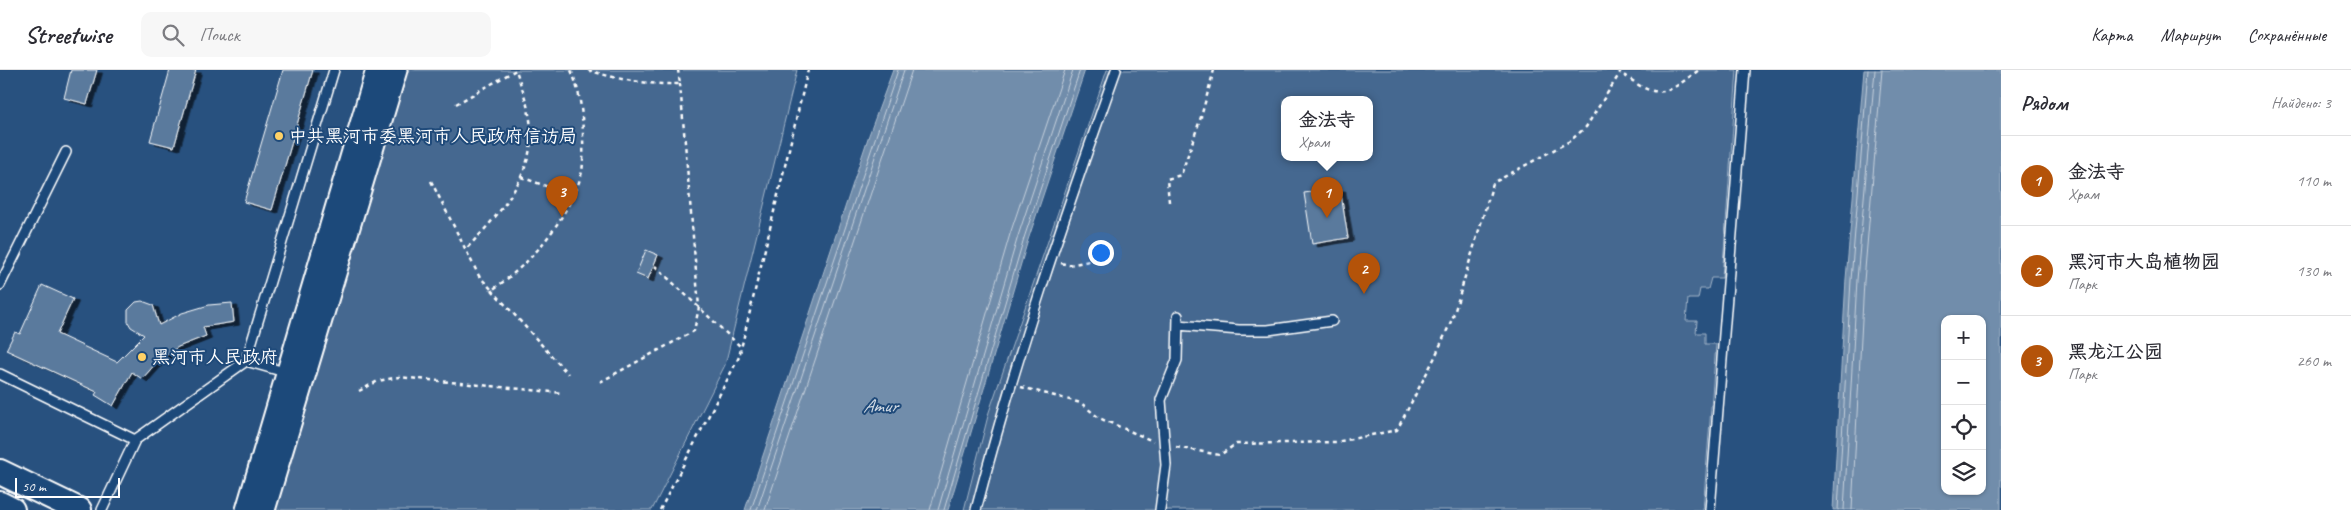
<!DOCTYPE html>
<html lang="ru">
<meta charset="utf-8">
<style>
:root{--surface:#fff;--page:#f7f7f7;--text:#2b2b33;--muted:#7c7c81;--line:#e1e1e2;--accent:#b45309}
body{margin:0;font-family:Caveat,"LXGW WenKai TC",sans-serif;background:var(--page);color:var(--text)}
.controls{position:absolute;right:15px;bottom:15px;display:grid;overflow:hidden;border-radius:10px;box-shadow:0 1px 4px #0004}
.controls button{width:45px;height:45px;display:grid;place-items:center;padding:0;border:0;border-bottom:1px solid var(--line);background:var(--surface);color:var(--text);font:25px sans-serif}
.scale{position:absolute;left:15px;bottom:12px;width:105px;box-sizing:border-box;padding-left:5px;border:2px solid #fff;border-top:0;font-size:14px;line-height:18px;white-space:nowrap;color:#fff;-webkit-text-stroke:4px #1f4a7a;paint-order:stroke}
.you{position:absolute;left:1100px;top:182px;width:18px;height:18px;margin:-12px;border:4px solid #fff;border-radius:50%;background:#1a73e8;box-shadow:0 0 0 8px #1a73e833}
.badge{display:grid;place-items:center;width:32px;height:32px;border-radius:50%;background:var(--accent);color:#fff;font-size:16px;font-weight:700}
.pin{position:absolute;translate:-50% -41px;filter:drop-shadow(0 1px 2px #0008)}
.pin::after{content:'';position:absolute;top:26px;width:18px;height:15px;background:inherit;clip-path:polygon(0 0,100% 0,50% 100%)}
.popup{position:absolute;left:1281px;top:26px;width:92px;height:65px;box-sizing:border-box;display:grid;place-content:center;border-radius:10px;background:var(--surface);filter:drop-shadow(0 1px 4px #0005);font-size:16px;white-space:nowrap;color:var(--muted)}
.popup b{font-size:19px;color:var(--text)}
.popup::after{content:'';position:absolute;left:50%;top:100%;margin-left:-10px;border:10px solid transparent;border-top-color:var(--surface)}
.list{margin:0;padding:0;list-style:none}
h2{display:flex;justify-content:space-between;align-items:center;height:65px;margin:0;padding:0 20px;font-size:21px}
h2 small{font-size:16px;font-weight:400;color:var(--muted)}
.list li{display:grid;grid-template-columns:32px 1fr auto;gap:15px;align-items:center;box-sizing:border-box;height:90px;padding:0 20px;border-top:1px solid var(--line)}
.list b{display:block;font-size:19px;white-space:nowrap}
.list p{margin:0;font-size:16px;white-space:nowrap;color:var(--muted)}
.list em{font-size:16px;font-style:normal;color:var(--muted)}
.icon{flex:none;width:28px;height:28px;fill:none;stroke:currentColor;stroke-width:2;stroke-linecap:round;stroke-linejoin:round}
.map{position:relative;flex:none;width:2001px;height:440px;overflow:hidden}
header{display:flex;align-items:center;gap:30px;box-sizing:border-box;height:70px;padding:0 25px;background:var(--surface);border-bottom:1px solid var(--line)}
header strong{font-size:24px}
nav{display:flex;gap:28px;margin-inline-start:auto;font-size:18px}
.search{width:350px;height:45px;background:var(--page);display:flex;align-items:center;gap:12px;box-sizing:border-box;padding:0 18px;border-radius:10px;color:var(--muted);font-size:19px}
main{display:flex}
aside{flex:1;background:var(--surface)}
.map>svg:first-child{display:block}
</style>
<header>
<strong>Streetwise</strong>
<div class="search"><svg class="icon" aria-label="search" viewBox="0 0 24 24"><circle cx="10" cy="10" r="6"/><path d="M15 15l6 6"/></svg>Поиск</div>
<nav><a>Карта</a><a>Маршрут</a><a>Сохранённые</a></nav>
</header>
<main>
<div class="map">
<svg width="2001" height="440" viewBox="0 0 2001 440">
<defs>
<filter id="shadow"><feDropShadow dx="5.5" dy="3" stdDeviation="0" flood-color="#0009"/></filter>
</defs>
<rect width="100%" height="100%" fill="#28517f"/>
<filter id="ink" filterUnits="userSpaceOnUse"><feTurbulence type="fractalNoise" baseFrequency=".02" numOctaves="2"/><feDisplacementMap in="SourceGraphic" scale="10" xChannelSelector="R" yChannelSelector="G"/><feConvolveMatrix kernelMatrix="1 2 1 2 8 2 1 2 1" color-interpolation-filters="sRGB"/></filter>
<g filter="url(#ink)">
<path fill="#446890" stroke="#a2b4c8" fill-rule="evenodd" d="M407 0H797L725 295 652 440H275Z
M1107 0H1737L1722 208H1711L1708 219H1700L1698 229H1688L1686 251H1697L1696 263H1705V274H1716L1703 440H964L989 342ZM1284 29H1370V87H1284Z"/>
<path fill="#718dab" stroke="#aabbcd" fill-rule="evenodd" d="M893 0H1085L1028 170 948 440H745L869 65Z
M1864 0H2001V440H1833L1846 209ZM1945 249H1982V421H1945Z"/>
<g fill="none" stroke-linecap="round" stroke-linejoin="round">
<path stroke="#c6d1dd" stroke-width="1" d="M751 440 898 0
M757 440 904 0
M765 440 912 0
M930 440 1010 164 1065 0
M938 440 1018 166 1073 0
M944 440 1024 168 1080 0
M1838 440 1851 210 1868 0
M1844 440 1857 210 1875 0
M1852 440 1864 211 1882 0"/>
</g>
<path fill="#5a7a9d" stroke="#fff" filter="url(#shadow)" d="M71 0H97L87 34 64 28Z
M170 0H196L174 77 150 71Z
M283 0H313L272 140 244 132Z
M1340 118 1348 168 1312 174 1304 123Z
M646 180 658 185 648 209 636 204Z
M42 215 73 229 57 264 117 292 144 265 131 257 128 252V240L136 232 142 231 153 235 159 255 182 243 209 235 232 233 234 252 203 257 206 266 178 277 158 291 142 309 132 302 113 336 95 325 97 322 6 280 15 262 20 264Z"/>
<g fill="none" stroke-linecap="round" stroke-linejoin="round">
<defs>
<path id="service" d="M0 215 66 82
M1178 255 1239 260H1268L1332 251
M246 291 288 303
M0 304 135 370
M102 440 135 370 246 291 334 0
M976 440C1015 289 1064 147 1116 0
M1160 440 1166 395 1161 330 1177 290 1178 246
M1710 440 1745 0"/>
<path id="tertiary" d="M247 440 377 0
M264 440 396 0"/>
<path id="secondary" d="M0 402 79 440
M0 434 12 440"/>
</defs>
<use href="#service" stroke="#fff" stroke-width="12"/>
<use href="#tertiary" stroke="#fff" stroke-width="25"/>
<use href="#secondary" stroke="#fff" stroke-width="28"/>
<path stroke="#fff" stroke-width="2.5" stroke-dasharray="4 4" stroke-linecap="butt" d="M588 0C619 10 648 15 680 14L678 0
M1618 0C1623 6 1631 9 1637 14 1664 31 1676 16 1699 0
M456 34 516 0C523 22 532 44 531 68 529 112 495 149 466 179
M521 107 573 126
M431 111 479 206 492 220C525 197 548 172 568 136 573 126 580 113 582 101 584 89 583 75 583 63 582 41 580 21 571 0
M1169 132 1167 109 1181 105 1201 47 1214 0
M1061 193 1069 195 1114 186
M655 196 741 277
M492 220 568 304
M600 312 694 261 699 237 680 14
M1021 317 1081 333 1099 348 1153 371
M359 321 378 311 399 307 562 323
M1176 377 1220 385 1236 374 1336 372 1397 360 1434 289 1453 247 1493 113 1570 71 1586 57 1620 3
M660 440 739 287 808 0"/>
<use href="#service" stroke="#1f4a7a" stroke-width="9"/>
<use href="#tertiary" stroke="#1f4a7a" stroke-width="21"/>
<use href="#secondary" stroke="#1f4a7a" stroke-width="24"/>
</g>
</g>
<g fill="#ffd166" stroke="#1f4a7a" stroke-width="2">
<circle cx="279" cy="66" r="5"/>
<circle cx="142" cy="287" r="5"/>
</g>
<g text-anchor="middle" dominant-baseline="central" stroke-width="4" stroke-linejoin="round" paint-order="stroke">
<g font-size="18" fill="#fff" stroke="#1f4a7a" text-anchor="start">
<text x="289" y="66">中共黑河市委黑河市人民政府信访局</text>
<text x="152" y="287">黑河市人民政府</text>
</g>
<g font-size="19" font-style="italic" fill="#d4dde6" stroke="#1f4a7a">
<text x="880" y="336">Amur</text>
</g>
</g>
</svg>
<div class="controls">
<button>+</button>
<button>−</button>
<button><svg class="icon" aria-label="locate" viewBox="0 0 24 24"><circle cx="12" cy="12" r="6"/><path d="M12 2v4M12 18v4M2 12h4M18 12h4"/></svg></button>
<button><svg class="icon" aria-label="layers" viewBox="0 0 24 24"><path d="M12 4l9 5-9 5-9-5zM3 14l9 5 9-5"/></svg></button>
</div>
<div class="scale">50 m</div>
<div class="you"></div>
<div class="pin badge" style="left:1327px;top:148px">1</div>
<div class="popup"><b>金法寺</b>Храм</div>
<div class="pin badge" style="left:1364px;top:224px">2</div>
<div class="pin badge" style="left:562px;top:147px">3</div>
</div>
<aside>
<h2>Рядом<small>Найдено: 3</small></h2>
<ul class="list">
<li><span class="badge">1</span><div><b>金法寺</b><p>Храм</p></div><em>110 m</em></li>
<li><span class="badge">2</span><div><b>黑河市大岛植物园</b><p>Парк</p></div><em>130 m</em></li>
<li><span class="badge">3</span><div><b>黑龙江公园</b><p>Парк</p></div><em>260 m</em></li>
</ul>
</aside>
</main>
